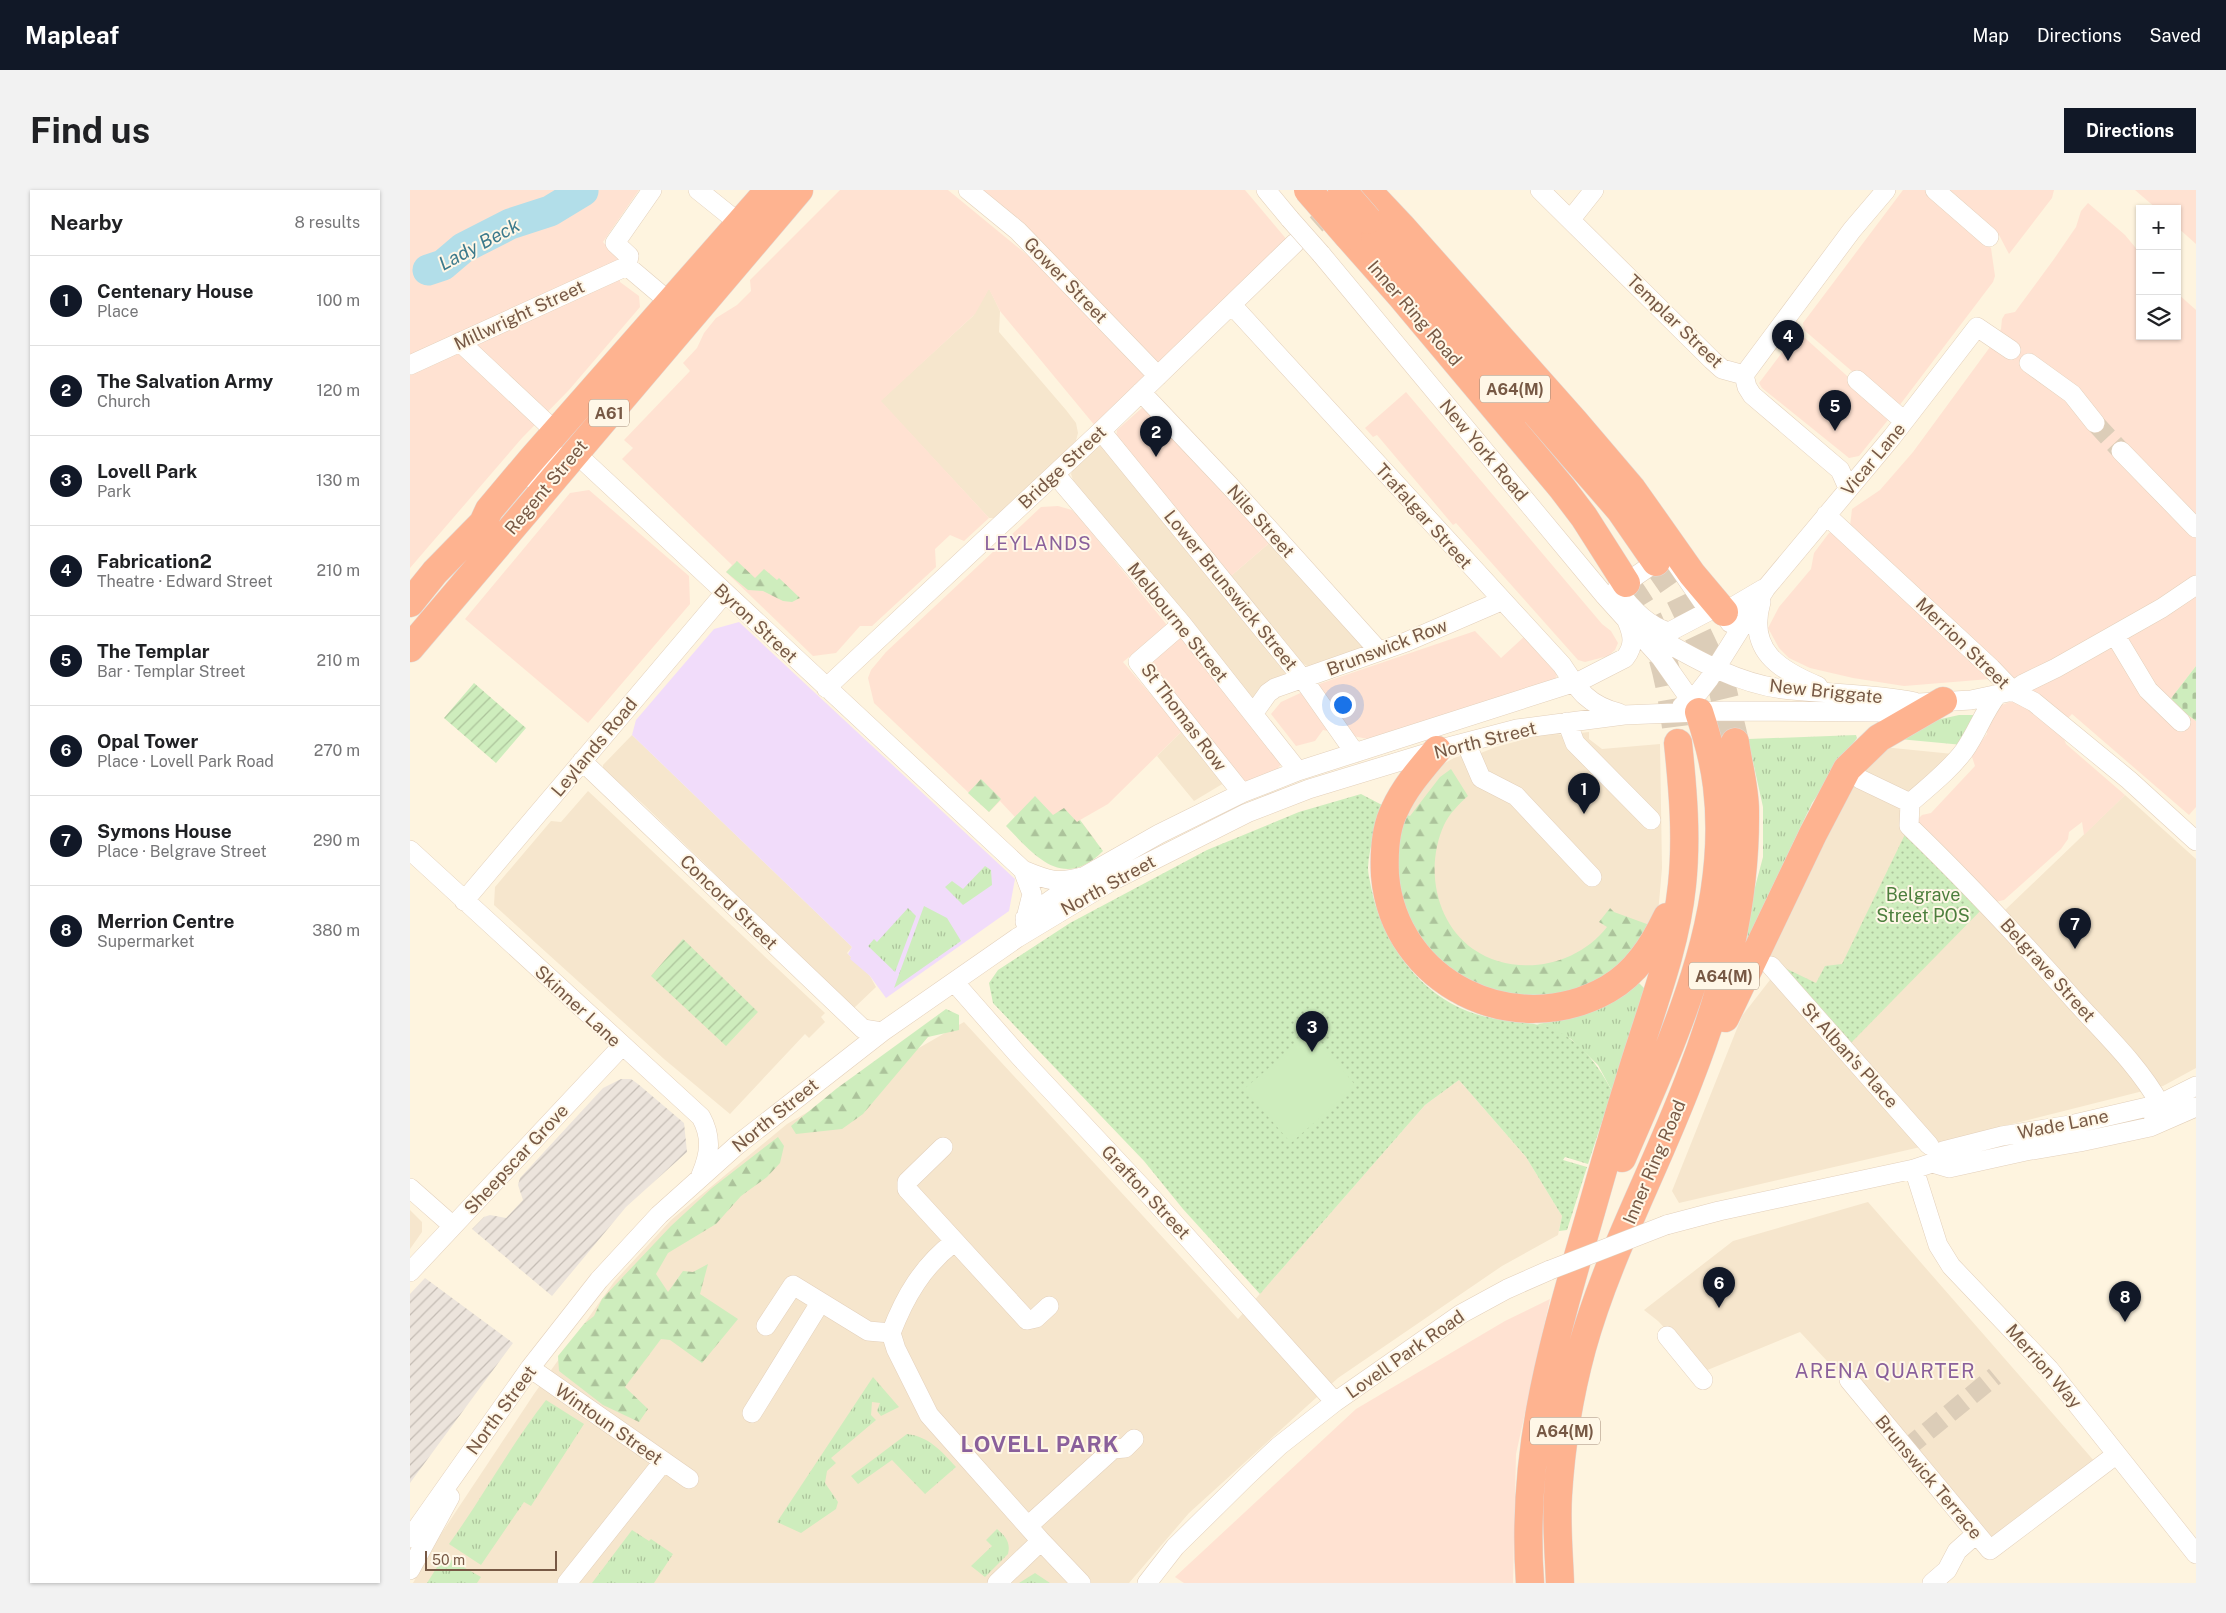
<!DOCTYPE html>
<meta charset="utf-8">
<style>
:root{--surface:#fff;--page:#f2f2f2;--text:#202124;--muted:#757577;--line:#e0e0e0;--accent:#111827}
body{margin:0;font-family:"Public Sans",sans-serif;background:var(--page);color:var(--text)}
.controls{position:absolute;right:15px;top:15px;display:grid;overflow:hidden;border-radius:0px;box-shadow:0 1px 4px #0004}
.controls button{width:45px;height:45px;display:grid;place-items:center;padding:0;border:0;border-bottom:1px solid var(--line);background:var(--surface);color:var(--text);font:25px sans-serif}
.scale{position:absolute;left:15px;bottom:12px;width:132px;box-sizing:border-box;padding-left:5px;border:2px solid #775945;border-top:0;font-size:14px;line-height:18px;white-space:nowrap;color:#775945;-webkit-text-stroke:4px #fff7e7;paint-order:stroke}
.you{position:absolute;left:932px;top:514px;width:18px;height:18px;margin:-12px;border:4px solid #fff;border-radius:50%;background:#1a73e8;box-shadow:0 0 0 8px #1a73e833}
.badge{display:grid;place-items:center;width:32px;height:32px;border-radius:50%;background:var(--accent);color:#fff;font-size:16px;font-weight:700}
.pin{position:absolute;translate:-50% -41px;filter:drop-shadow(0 1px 2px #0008)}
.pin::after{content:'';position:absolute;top:26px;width:18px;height:15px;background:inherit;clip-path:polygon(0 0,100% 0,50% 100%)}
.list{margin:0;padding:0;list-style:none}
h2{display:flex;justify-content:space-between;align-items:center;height:65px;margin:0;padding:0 20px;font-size:21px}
h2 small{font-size:16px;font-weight:400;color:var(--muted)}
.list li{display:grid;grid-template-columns:32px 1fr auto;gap:15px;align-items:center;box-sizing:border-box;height:90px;padding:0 20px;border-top:1px solid var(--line)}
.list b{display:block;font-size:19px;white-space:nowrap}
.list p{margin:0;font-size:16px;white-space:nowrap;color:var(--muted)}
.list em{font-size:16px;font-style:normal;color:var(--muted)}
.icon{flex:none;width:28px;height:28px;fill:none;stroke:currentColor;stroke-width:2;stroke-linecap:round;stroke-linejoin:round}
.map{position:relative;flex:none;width:1786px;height:1393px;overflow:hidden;border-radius:0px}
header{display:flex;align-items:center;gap:30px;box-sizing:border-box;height:70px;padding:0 25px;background:var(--accent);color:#fff}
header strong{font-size:24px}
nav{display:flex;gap:28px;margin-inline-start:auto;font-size:18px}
.intro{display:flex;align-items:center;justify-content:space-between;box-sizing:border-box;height:120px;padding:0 30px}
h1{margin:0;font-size:35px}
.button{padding:12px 22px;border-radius:0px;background:var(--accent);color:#fff;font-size:18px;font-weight:700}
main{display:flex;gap:30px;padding:0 30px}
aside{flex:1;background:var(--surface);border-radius:0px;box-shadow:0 1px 4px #0004}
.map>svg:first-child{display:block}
</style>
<header>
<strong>Mapleaf</strong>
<nav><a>Map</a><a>Directions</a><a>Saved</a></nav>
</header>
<div class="intro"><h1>Find us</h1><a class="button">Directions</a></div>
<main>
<aside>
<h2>Nearby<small>8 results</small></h2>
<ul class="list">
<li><span class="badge">1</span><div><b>Centenary House</b><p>Place</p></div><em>100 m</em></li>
<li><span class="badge">2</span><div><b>The Salvation Army</b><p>Church</p></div><em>120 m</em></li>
<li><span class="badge">3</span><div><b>Lovell Park</b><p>Park</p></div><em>130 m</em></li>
<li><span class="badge">4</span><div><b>Fabrication2</b><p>Theatre · Edward Street</p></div><em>210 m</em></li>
<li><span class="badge">5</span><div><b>The Templar</b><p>Bar · Templar Street</p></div><em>210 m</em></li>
<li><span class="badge">6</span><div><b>Opal Tower</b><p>Place · Lovell Park Road</p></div><em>270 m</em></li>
<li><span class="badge">7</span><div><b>Symons House</b><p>Place · Belgrave Street</p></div><em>290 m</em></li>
<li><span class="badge">8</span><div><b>Merrion Centre</b><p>Supermarket</p></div><em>380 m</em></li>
</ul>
</aside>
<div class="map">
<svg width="1786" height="1393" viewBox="0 0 1786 1393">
<defs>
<pattern id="industrial-furrows" width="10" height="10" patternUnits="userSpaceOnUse" patternTransform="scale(1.25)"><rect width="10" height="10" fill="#ece4dc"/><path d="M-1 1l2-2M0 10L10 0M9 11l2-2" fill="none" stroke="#c4bcb4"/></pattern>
<pattern id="grass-tufts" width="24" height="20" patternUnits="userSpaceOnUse" patternTransform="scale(1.25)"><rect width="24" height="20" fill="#ceedbd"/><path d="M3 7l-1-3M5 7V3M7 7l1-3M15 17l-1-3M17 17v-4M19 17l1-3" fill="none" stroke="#acc39b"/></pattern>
<pattern id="forest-firs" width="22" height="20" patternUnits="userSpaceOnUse" patternTransform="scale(1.25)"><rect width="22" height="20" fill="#ceedbd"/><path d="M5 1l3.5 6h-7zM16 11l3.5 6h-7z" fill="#acc39b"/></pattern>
<pattern id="cemetery-stones" width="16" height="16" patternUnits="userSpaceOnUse" patternTransform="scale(1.25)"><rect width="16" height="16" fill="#ceedbd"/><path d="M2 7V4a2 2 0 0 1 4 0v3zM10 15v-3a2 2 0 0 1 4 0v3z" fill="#acc39b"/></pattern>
<pattern id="park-dots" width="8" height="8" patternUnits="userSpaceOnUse" patternTransform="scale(1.25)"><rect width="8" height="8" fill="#ceedbd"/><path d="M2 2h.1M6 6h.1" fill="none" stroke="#acc39b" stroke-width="1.8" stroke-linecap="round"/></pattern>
<pattern id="garden-furrows" width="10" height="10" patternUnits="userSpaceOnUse" patternTransform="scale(1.25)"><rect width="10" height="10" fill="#ceedbd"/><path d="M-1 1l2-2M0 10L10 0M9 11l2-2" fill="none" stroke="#acc39b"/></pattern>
</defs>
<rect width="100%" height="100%" fill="#fef4df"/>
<path fill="#f6e6cd" d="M579 98 590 121 589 142 656 220 666 233 668 243 663 262 584 328H579L470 211 563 126Z
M690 254 882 481 842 509 664 293 661 284 663 279Z
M864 349 955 457 899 477 892 473 821 386Z
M772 541 814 593 784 611 747 566Z
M1141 542 1151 545 1179 542V549L1192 559 1250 554 1252 678 1248 724 1237 757 1060 796 992 623 1033 574 1044 568 1056 564 1063 566 1086 557Z
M222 545 442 757 437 763 460 786 466 797 444 818 233 614 193 579V575Z
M1473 557 1543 564 1497 623 1570 721H1594L1715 605 1786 669V878L1753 896 1519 955 1269 1013 1262 1001 1332 826 1363 786 1351 781 1448 584Z
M178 601 415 823 411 827 415 832 399 848 395 844 320 924 254 869 84 715 85 697 141 631 151 632Z
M554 832 828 1129 1015 915 1049 890 1116 967 1152 1026 1148 1045 1092 1076 928 1188 779 1323 719 1393H3L27 1350 124 1204 204 1092 261 1030 377 934Z
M1458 1012 1685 1272 1582 1348 1390 1142 1295 1181 1248 1131 1234 1120 1323 1051Z
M0 1020 12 1032V1042L0 1059Z"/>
<path fill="#ffe2d2" d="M0 0H229L193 52 208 69 210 92 229 106 230 117 159 200 112 248 0 378Z
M430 0H538L622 69 731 179 735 187 686 237 590 121 579 99 565 124 471 211 579 328 554 351 540 345 525 359 526 377 462 436H450L426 463 403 466 316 382 322 375 212 269 223 258 214 250 280 181 273 173 287 158 294 143 306 128 327 115 341 101 340 90Z
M558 0H835L878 51 748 179Z
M1493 0H1517L1572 49 1581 58 1585 86 1583 92 1486 220 1449 266 1439 268 1352 198 1349 193 1386 144 1395 148 1446 194 1451 189 1394 140 1393 133Z
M1540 0H1644L1642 8 1599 64 1589 45Z
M1725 0H1786V54L1767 37V19H1747Z
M1678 13 1715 45 1730 63V146H1767V103L1786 120V476L1759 511 1786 531V617L1779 625 1662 524 1657 529 1619 498 1580 489 1494 496 1443 488 1400 478 1379 468 1369 458 1358 438 1369 417 1401 379 1404 363 1419 343 1440 336 1442 319 1470 300 1503 262 1580 157 1591 139 1592 129 1595 124 1605 122 1644 69 1666 37 1671 21Z
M996 202 1192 434 1201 441 1208 453 1205 460 1198 466 1175 472 1168 470 1046 333 1043 335 967 245 963 247 955 238Z
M733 217 864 349 821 386 706 249 707 240Z
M179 300 279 386 280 414 178 533 55 429 160 303Z
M648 316 662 320 669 327 757 435 713 472 772 541 698 614 670 630 686 651 617 640 590 611 579 622 464 513 458 488 461 480 476 462 631 317Z
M1065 441 1091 468 1116 445 1148 481 1145 491 958 549 913 540 905 551 886 556 861 524 871 512 912 493Z
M769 444 872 573 866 581 829 595 732 472Z
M1605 510 1613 511 1653 546 1656 554 1715 605 1674 645 1672 632 1659 642 1658 649 1651 659 1594 710 1581 713 1509 634V628L1512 625 1521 623 1565 576 1561 564 1577 544V534L1589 516Z
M1140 1109 1106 1264 1103 1393H774L765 1387 946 1219 1095 1131Z"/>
<path fill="url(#industrial-furrows)" d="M211 889H221L228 894 274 933 277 962 216 1017 142 1106 62 1039 74 1027 80 1025 96 1028 113 1010 108 995 110 988 193 898Z
M15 1088 103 1153 0 1293V1104Z"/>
<path fill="#f1dcfa" d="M329 432 605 689 599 721 476 808 460 786 440 769 441 767 438 764 442 757 222 545 226 530 304 439Z"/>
<path fill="url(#grass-tufts)" d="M1549 525H1567L1553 555 1489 549 1522 531Z
M1446 545 1447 548 1402 613 1337 750 1340 716 1353 667V617L1338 549Z
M575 676 581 680 582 695 553 715 535 697 542 691 553 699Z
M514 716 537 728 551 751 484 798Z
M498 718 506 726 485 782 458 756 464 749 467 752Z
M1229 793 1235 799 1202 901 1188 875 1161 849 1127 834C1169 828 1195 817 1229 793Z
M463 1187 489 1217 471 1226 467 1221 470 1213 462 1212 461 1225 466 1230 421 1268 426 1273 417 1281 415 1293 428 1312 426 1319 391 1343 367 1332Z
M136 1210 174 1234 121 1316 114 1312 71 1375 39 1354C73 1307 100 1256 136 1210Z
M497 1244C520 1247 531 1261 546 1277L515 1304 482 1270 448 1294 441 1286Z
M587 1339C595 1346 601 1352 598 1364L575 1387 561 1376 582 1356 576 1350Z
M222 1340 239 1351 241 1349 263 1364 244 1393H182Z
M34 1366 71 1387 67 1393H17Z
M625 1383 640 1393H609Z"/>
<path fill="url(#forest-firs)" d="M327 371 345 388 354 379 367 390 369 388 390 408 382 412 373 411 353 401 338 400 316 382Z
M1041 579 1058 606C1049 614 1039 624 1034 635 1015 677 1025 732 1063 759 1105 788 1166 777 1197 737L1189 732 1200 718 1204 722 1245 737 1196 795 1108 811 1042 786 995 730 983 677 994 624 1000 626 1030 587Z
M571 589 591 609 579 622 558 603Z
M625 606 643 625 654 618 667 632 670 630 693 661C653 701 625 666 596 636Z
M536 819 549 825V840L518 847 453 924 432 939 386 944 381 936 426 899Z
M368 947 374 956 370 973 357 987 331 1006 306 1034 258 1063 246 1084 258 1102 273 1081 283 1082 298 1074 290 1104 328 1129 292 1173 260 1150 251 1149 215 1197 238 1219 229 1232 193 1215 149 1181 148 1166 174 1134 184 1126 192 1109 261 1036 302 998Z"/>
<path fill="url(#cemetery-stones)" d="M1786 476V531L1759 511Z"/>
<path fill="url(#park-dots)" d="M951 604 972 615C967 635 959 657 958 678 958 684 960 691 961 697 971 747 1003 796 1050 818 1074 829 1099 831 1124 834 1161 839 1186 870 1202 901L1178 974 1155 967 1153 970 1177 977 1157 1040 1149 1041 1152 1026 1116 967 1049 890 1015 915 850 1104 773 1019 734 971 583 813 579 793 588 780 660 733 797 660 889 622Z
M1499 636 1577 714 1435 859 1375 778 1406 793 1415 776 1432 774Z"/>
<path fill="url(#garden-furrows)" d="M64 493 116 538 86 573 34 528Z
M273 749 348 822 316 856 241 786Z"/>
<path fill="#ceedbd" d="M901 842 946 896 881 953 834 899Z"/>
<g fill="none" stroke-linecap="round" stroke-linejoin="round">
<path stroke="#b2dee9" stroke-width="31" d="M18 80 33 75 53 58 100 34 140 21 173 1"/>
<path stroke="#dccdb8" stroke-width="19" stroke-dasharray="19 9" stroke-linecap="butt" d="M885 53 927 16
M1685 233 1711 261
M1496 1259 1585 1186"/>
<path stroke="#dccdb8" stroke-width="28" stroke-dasharray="28 14" stroke-linecap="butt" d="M1246 372 1269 405 1311 493 1325 552
M1216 393C1224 406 1234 419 1240 433 1257 471 1263 512 1268 553"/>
<defs>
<path id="minor" d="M288 0 329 33
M558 0 608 41 748 186
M856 0 880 29
M1130 0 1302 170 1312 179 1334 185
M1525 0 1579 47
M1161 29 1184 0
M911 64 1195 406 1251 468 1289 522
M217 76 219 66 205 53 242 0
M217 76 269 120
M822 115 1152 475C1169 501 1178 515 1209 523
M50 152 146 242
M1619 173 1662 204 1685 233
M0 175 217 76
M1334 185 1442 40 1476 0
M1334 185 1337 197 1342 205 1430 280 1438 298
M1447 190 1494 231
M731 202 820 296 969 461
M691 241 893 489 945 563
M1711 261 1786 338
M645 284 772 434 888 581
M121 288C139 268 146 262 173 270L613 680C639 691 648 694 675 686
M1416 325 1581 478 1603 501 1624 512 1719 590 1786 651
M1259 363 1299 421 1259 442C1237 436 1220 417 1207 399Z
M1351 412C1337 460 1369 480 1408 496
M1320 433 1314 422 1353 399
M772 434 728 472 832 603
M1234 440C1277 464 1323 493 1373 499 1417 504 1462 503 1505 512
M1705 445 1738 500 1771 532
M416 498 691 241 885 53
M1587 505C1573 523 1567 543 1554 561 1539 581 1518 597 1500 613L1499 636C1557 692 1612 751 1666 812 1695 844 1729 876 1750 914L1747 926 1740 937
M1272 516 1289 502 1299 489 1356 398 1482 247 1567 137 1601 160
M843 524 858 503 865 498 996 452 1091 411
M1157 532 1165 553 1241 630
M1056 553 1071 588 1106 606 1182 687
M172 571 453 839 472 842
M1450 589 1496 611
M0 660 291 927C302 947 300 964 291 985
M613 680 622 704 615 732
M54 711 314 404
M615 728 675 686 749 644 832 603 888 581 1172 490 1215 468C1225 455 1223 445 1217 431
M1361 776 1519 955
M545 793 610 867 741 1007 925 1212
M533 957 497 992V999L617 1130 626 1128 639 1116
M1522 973 1539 978 1616 961 1670 952 1740 937 1786 917
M1504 979 1528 1055 1541 1076 1639 1179 1786 1364
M0 998 43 1036
M1256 1035 1309 1021 1504 979 1522 973 1533 961 1592 946 1660 935 1750 914 1786 896
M544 1052C513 1076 495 1106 481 1143L486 1159 519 1225 631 1351
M0 1082 212 856
M356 1136 383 1095 458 1141 481 1143
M1257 1146 1293 1190
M120 1178 279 1289
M1439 1190 1580 1360 1699 1270
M342 1223 410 1113
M618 1336 703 1259 715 1258 724 1249
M0 1348 120 1178 189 1090 249 1025 326 956 472 842 607 748 700 692 837 623 899 599 1027 560 1107 539 1214 525 1314 521 1471 522 1487 520 1509 513 1561 510 1603 501 1613 494 1646 478 1752 418 1786 395
M0 1380 40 1307
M157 1393 253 1272
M587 1393 631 1351 671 1393
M737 1393 765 1357 837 1286 869 1256 925 1212 1051 1124 1097 1099 1140 1080
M1522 1393 1537 1380 1547 1361 1566 1344"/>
<path id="highway" d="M957 0 992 37 1165 232 1222 299 1282 384 1314 422
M958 30 1210 320 1246 372
M938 46 991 106 1152 298 1174 327 1216 393
M0 413 25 382 73 333 79 320 122 269 359 0
M0 458 389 0
M1027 560C1011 579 995 597 985 619 975 638 974 664 975 685 984 794 1105 852 1198 799 1226 783 1243 756 1257 727
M1315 828 1403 644 1437 579 1469 548 1533 511
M1212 968C1262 851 1323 727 1307 596 1304 571 1297 546 1289 522
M1120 1393C1111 1269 1139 1167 1173 1049 1188 998 1202 946 1218 895 1237 829 1265 764 1272 695 1277 647 1273 601 1268 553
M1150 1393C1149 1364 1146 1334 1148 1305 1151 1256 1159 1206 1172 1158 1198 1065 1245 980 1279 890 1313 803 1336 714 1335 621 1335 598 1328 574 1325 552"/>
</defs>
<use href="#minor" stroke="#e3d0bb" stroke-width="20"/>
<use href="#highway" stroke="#e1dad6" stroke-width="29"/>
<use href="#minor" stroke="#fff" stroke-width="19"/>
<use href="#highway" stroke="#feb390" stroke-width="28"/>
<defs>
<path id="minor-bridge" d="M880 29 911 64
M1140 1080 1256 1035"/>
<path id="highway-bridge" d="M898 0 938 46
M932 0 958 30"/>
</defs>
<use href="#minor-bridge" stroke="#e3d0bb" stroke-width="20" stroke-linecap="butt"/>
<use href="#highway-bridge" stroke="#e1dad6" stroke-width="29" stroke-linecap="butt"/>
<use href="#minor-bridge" stroke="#fff" stroke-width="19"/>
<use href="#highway-bridge" stroke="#feb390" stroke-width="28"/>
</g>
<g text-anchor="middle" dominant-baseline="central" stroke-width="4" stroke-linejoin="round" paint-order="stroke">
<g fill="#fff7e7" stroke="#a08876" stroke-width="1">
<rect x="1070" y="185.5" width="70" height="27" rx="4"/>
<rect x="179" y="209.5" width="40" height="27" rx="4"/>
<rect x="1279" y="772.5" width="70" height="27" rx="4"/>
<rect x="1120" y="1227.5" width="70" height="27" rx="4"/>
</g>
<g font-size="16" font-weight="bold" fill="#775945">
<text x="1105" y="199">A64(M)</text>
<text x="199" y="223">A61</text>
<text x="1314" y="786">A64(M)</text>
<text x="1155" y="1241">A64(M)</text>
</g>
<g font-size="18" fill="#775945" stroke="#fff7e7">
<text transform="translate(656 90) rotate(46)">Gower Street</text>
<text transform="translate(1005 123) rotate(49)">Inner Ring Road</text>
<text transform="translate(109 125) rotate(-25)">Millwright Street</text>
<text transform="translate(1265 131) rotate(44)">Templar Street</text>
<text transform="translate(1074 260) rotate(50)">New York Road</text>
<text transform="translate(1463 269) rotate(-50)">Vicar Lane</text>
<text transform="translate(652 277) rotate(-43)">Bridge Street</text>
<text transform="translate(136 297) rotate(-50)">Regent Street</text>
<text transform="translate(1014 326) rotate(48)">Trafalgar Street</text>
<text transform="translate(851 331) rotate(48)">Nile Street</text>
<text transform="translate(821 400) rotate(51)">Lower Brunswick Street</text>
<text transform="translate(768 432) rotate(51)">Melbourne Street</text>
<text transform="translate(346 433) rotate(43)">Byron Street</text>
<text transform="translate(1553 453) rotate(44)">Merrion Street</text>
<text transform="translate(977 457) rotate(-21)">Brunswick Row</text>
<text transform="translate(1416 501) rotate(6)">New Briggate</text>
<text transform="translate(774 527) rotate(53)">St Thomas Row</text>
<text transform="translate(1075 550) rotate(-14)">North Street</text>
<text transform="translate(184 557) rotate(-50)">Leylands Road</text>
<text transform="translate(698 695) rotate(-29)">North Street</text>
<text transform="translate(319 712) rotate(44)">Concord Street</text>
<text transform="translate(1638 780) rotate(48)">Belgrave Street</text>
<text transform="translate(168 816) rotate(43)">Skinner Lane</text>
<text transform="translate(1440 865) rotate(48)">St Alban's Place</text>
<text transform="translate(365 925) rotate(-39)">North Street</text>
<text transform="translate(1653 934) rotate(-11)">Wade Lane</text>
<text transform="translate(106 969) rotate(-47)">Sheepscar Grove</text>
<text transform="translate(1244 972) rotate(-67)">Inner Ring Road</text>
<text transform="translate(736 1002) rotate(47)">Grafton Street</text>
<text transform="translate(995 1164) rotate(-35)">Lovell Park Road</text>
<text transform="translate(1634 1176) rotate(49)">Merrion Way</text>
<text transform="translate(91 1220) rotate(-54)">North Street</text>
<text transform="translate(199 1234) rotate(35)">Wintoun Street</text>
<text transform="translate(1519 1287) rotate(50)">Brunswick Terrace</text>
</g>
<g font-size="18" fill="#4c7e3c" stroke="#fff7e7">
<text x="1513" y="704">Belgrave<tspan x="1513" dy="21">Street POS</tspan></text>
</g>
<g font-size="19" font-style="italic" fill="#3c7a8c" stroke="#fff7e7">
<text transform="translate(69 54) rotate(-28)">Lady Beck</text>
</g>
<g font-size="19" letter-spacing="1" fill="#8a609b" stroke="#fff7e7">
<text x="628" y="353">LEYLANDS</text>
</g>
<g font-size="20" letter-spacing="1" fill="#8a609b" stroke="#fff7e7">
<text x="1475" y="1181">ARENA QUARTER</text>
</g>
<g font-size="22" font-weight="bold" letter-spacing="1" fill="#8a609b" stroke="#fff7e7">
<text x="630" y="1254">LOVELL PARK</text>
</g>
</g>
</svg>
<div class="controls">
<button>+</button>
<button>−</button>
<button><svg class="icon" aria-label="layers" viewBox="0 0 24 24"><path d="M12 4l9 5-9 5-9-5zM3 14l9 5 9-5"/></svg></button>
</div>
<div class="scale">50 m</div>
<div class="you"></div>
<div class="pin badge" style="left:1174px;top:624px">1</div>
<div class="pin badge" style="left:746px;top:267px">2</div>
<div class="pin badge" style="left:902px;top:862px">3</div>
<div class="pin badge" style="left:1378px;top:171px">4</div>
<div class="pin badge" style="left:1425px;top:241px">5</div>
<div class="pin badge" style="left:1309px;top:1118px">6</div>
<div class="pin badge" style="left:1665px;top:759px">7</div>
<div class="pin badge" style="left:1715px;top:1132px">8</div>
</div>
</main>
